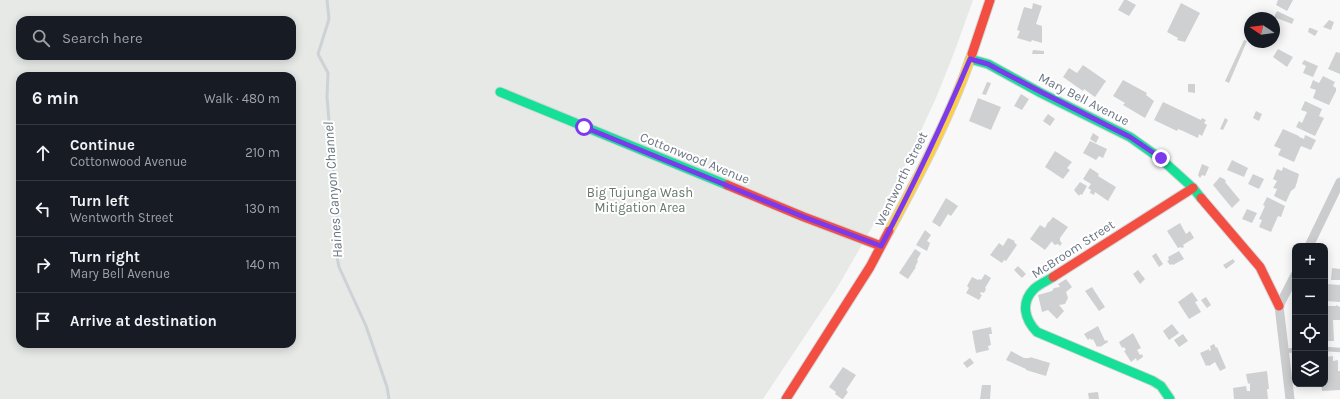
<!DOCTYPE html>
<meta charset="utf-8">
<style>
:root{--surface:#171b24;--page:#242831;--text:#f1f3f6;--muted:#9ea1a6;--line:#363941}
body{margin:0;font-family:Karla,sans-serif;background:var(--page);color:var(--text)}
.controls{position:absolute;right:12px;bottom:12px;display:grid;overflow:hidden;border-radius:8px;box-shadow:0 2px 10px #0003}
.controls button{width:36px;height:36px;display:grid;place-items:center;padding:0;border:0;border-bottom:1px solid var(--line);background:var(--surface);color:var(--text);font:20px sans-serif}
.compass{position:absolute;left:1244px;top:12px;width:36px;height:36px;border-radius:50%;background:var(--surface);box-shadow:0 2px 10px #0003;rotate:283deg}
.stop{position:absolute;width:12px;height:12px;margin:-9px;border:3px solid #7c3aed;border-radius:50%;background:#fff}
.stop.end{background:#7c3aed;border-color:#fff;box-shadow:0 1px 4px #0008}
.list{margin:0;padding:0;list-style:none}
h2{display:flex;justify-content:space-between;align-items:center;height:52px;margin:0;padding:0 16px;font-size:17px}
h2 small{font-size:13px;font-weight:400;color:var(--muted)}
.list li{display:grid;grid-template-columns:26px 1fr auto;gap:12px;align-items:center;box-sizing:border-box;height:56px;padding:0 16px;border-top:1px solid var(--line)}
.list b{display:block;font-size:15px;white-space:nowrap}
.list p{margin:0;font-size:13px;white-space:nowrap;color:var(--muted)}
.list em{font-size:13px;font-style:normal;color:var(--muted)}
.icon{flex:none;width:22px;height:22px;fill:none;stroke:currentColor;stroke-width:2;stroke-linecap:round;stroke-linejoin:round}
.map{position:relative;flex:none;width:1340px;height:399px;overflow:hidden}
.search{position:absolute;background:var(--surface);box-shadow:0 2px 10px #0003;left:16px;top:16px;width:280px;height:44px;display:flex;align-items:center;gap:10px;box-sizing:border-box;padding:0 14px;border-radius:12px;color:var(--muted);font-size:15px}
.panel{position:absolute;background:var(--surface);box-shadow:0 2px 10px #0003;left:16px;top:72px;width:280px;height:276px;border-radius:12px}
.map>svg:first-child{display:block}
</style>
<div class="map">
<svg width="1340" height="399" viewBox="0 0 1340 399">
<rect width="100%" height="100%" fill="#f8f8f8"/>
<path fill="#e6e9e6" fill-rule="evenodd" d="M0 0H973L954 53 936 98 905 165 883 208 837 288 763 399H0ZM20 20H292V56H20ZM20 76H292V344H20Z"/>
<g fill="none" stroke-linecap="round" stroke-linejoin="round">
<path stroke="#cdd2d6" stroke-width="3" d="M327 0 329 19 318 54 328 73 327 97 337 214 335 247 339 267 366 326 387 387 389 399"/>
</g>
<path fill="#cfd0d1" d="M1124 0H1127L1136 5 1129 16 1118 10Z
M1278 0H1293L1287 11 1276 5Z
M1033 3 1042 6 1036 24 1042 26V43L1032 40 1031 42 1017 38 1020 31 1017 30 1024 7 1032 9Z
M1181 3 1200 13 1185 42 1177 40 1178 38 1167 32Z
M1277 11 1294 19 1292 24 1274 17Z
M1329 20 1334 22 1331 30 1323 27Z
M1309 28H1311L1318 31 1315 36 1308 32Z
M1244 40 1247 41 1229 83 1225 81Z
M1278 49 1293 57 1287 67 1273 57Z
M1033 50 1044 51V54H1032Z
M1336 52 1340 53V74L1328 69Z
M1304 60 1318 66 1313 77 1303 73 1306 66 1302 64Z
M1083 65 1106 81 1095 97 1084 89 1083 91 1063 77 1069 68 1077 73Z
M1323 76 1335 82 1333 86 1336 88V91L1329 105 1313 98 1316 90 1310 88 1313 80 1319 83Z
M1123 80 1147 93 1146 95 1154 101 1145 118 1123 105 1125 103 1113 96Z
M987 82 991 83 986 95 982 94Z
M1188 84H1195V93L1188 92Z
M1021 94 1029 99 1022 110 1014 106Z
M978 98 1001 107 991 130 969 121Z
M1305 101 1322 109 1319 116 1324 118 1315 136 1296 127 1299 121 1302 123 1307 112 1301 110Z
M1163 102 1201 120 1202 118 1206 120 1204 123 1207 125 1202 136 1199 134 1198 138 1183 131 1178 129 1177 131 1154 120Z
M1256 111 1262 114 1259 121 1253 118Z
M1048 114 1055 119 1050 126 1043 121Z
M1225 118 1228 120 1223 130 1220 129Z
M1283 129 1299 136V137L1302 138 1304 139 1305 135 1316 140 1311 150 1301 146 1294 162 1278 155 1281 149 1274 146Z
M1093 133 1099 137 1096 143 1090 139Z
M1090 141 1107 149 1103 158 1099 156 1096 160 1083 153Z
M1055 151 1072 162 1067 168 1070 170 1063 179 1045 167Z
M1232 160 1248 168 1244 177 1227 170Z
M1202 164 1209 167 1205 176 1202 175 1200 178 1198 175Z
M1283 167 1299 174 1297 182 1295 188 1291 191 1286 202 1274 196 1277 189 1273 188 1277 181 1273 179 1277 169 1282 171Z
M1090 168 1099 174 1098 176 1116 187 1108 201 1095 192 1094 195 1090 193 1091 190 1088 188 1091 184 1083 179Z
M1253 174 1264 179 1259 189 1248 184Z
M1220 177 1224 179 1226 181 1225 182 1240 200 1232 208 1213 185Z
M1080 182 1087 186 1082 195 1080 194 1079 196 1074 190Z
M1267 197 1285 206 1281 217 1278 216 1271 232 1259 227 1262 220 1259 219 1265 206 1263 205Z
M946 198 958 206 951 216 948 214 940 227 932 222Z
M1247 209 1257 213 1252 223 1242 219Z
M1053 217 1068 227 1060 238V241L1062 243 1060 246 1058 244 1055 245 1052 242V241L1045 250 1030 239 1040 225 1045 228 1048 222H1049Z
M1180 223 1186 234 1190 231 1194 238 1183 245 1184 247 1182 248 1181 247 1178 248 1167 231Z
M925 230 931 235 927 241 930 243 927 251 916 245Z
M1008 238 1015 241 1014 242 1017 245 1006 261 1004 260 1002 263 990 255 999 243 1003 246Z
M915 249 921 253 917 260 918 261 915 267H916L908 279 899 273Z
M1179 251 1184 259 1173 265 1172 264 1170 265 1167 261 1169 260 1168 257Z
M1156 253 1163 264 1159 267 1152 256Z
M1233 259 1235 262 1226 269 1223 265Z
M1018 266 1026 274 1022 278 1014 270Z
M1332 268 1340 269V280H1331Z
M1138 270 1145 279 1140 284 1133 274Z
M985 274 991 278 985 288 986 289 984 293 981 292 980 294 982 295 979 300 966 293 969 288 967 286 972 277 978 280 979 279 981 280Z
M1066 279 1072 287 1066 292 1068 298 1065 304 1059 305 1064 311 1057 319 1048 310 1042 312 1038 295 1052 291 1054 288 1060 287 1058 284Z
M1327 284 1340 285V302L1326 301Z
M1092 287 1105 307 1099 311 1085 291Z
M1192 292 1198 301 1195 302 1201 312 1189 319 1178 302Z
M1206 297 1211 305 1207 308 1201 300Z
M1336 305 1340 307V320H1333L1334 341H1325V306H1336Z
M1172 324 1179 333 1169 340 1163 331Z
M1098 326 1105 341 1107 340 1108 342 1100 347 1099 346 1097 347 1093 339 1091 340 1090 338 1088 340 1084 334Z
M991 327 992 334H989L991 345 988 346 989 350 976 353 972 331Z
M1133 333 1141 348 1137 350 1140 355 1142 354 1143 357 1137 361 1136 358 1131 362 1124 351 1126 350 1124 347 1122 348 1119 342Z
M1183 334 1188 341 1179 347 1174 340Z
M1214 344 1216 348 1217 347 1226 368 1220 371 1215 362 1209 366 1208 365 1206 366 1200 353 1209 349V351L1211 350 1210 346Z
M1011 351 1024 358H1030V357L1050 363 1046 376 1026 370V369L1006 360Z
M1333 356V361L1338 360V371H1340V390L1322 391 1321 384H1325V357Z
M970 358 974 363 967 368 963 363Z
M843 367 856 375 846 390 848 392 843 399H842L835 394 836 392 829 387Z
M1267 371 1269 389H1267L1268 399H1234L1233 388 1246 386 1247 391H1250V383L1248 384 1246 374Z
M982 385H991L990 399H980Z
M1098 392 1099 399H1089L1088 393Z"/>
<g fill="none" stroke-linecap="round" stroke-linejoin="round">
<defs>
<path id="fast" d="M970 59 988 64 1041 93 1130 137 1161 159 1193 188 1201 198
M500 92 727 185
M1053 277C1047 281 1039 284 1034 289 1020 303 1025 320 1037 332L1153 381 1161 386 1170 399"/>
<path id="slow" d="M889 231C920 174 951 115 972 54"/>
<path id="jam" d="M972 54 990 0
M727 185 804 217 881 246
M1201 198 1260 267 1279 306
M1053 277 1193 188
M786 399 870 267 889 231"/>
</defs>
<use href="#fast" stroke="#d4d5d6" stroke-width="11"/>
<use href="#slow" stroke="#d4d5d6" stroke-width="11"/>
<use href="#jam" stroke="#d4d5d6" stroke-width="11"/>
<path stroke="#cbccce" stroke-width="4.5" d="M1325 349 1340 350
M1285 351 1295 350"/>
<path stroke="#cbccce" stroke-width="9" d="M1309 246 1340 182
M1290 399 1279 306 1295 275"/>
<use href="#fast" stroke="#16e098" stroke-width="9"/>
<use href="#slow" stroke="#ffcf43" stroke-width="9"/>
<use href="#jam" stroke="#f24e42" stroke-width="9"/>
</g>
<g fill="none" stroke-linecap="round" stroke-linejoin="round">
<path stroke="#7c3aed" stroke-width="5" d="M584 127 804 217 881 246C914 185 943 123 970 59L988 64 999 70 1041 92 1130 137 1161 158"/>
</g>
<g text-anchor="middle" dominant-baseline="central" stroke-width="4" stroke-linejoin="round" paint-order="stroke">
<g font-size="13" fill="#6b7685" stroke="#fff">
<text transform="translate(1084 99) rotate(27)">Mary Bell Avenue</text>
<text transform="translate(695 158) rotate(22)">Cottonwood Avenue</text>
<text transform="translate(901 179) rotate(-64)">Wentworth Street</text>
<text transform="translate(1073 249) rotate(-33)">McBroom Street</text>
</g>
<g font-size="13" fill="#667866" stroke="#fff">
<text x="640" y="192">Big Tujunga Wash<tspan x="640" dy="15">Mitigation Area</tspan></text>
</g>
<g font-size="14" font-style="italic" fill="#67767f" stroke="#fff">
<text transform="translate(333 190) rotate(-94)">Haines Canyon Channel</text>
</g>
</g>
</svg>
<div class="controls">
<button>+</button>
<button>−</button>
<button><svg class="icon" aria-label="locate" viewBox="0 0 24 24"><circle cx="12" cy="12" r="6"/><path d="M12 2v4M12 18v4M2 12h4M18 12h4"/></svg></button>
<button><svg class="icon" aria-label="layers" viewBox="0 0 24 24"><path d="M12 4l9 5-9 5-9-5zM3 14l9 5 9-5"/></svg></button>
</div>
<svg class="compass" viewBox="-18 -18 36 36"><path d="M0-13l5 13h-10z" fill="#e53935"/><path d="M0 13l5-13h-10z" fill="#9ea1a6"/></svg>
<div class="stop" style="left:584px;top:127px"></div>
<div class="stop end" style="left:1161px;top:158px"></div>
<div class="search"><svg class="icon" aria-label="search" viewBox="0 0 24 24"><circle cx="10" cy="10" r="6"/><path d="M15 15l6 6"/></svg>Search here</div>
<section class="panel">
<h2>6 min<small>Walk · 480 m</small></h2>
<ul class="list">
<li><svg class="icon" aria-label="ahead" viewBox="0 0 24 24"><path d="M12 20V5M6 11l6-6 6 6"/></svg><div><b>Continue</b><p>Cottonwood Avenue</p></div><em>210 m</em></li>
<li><svg class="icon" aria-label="left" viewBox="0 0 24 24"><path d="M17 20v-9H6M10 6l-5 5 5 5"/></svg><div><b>Turn left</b><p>Wentworth Street</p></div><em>130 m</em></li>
<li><svg class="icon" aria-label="right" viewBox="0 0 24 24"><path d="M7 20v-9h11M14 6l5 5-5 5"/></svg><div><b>Turn right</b><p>Mary Bell Avenue</p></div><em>140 m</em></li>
<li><svg class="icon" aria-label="arrive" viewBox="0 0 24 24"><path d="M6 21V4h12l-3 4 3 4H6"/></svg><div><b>Arrive at destination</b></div></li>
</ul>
</section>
</div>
